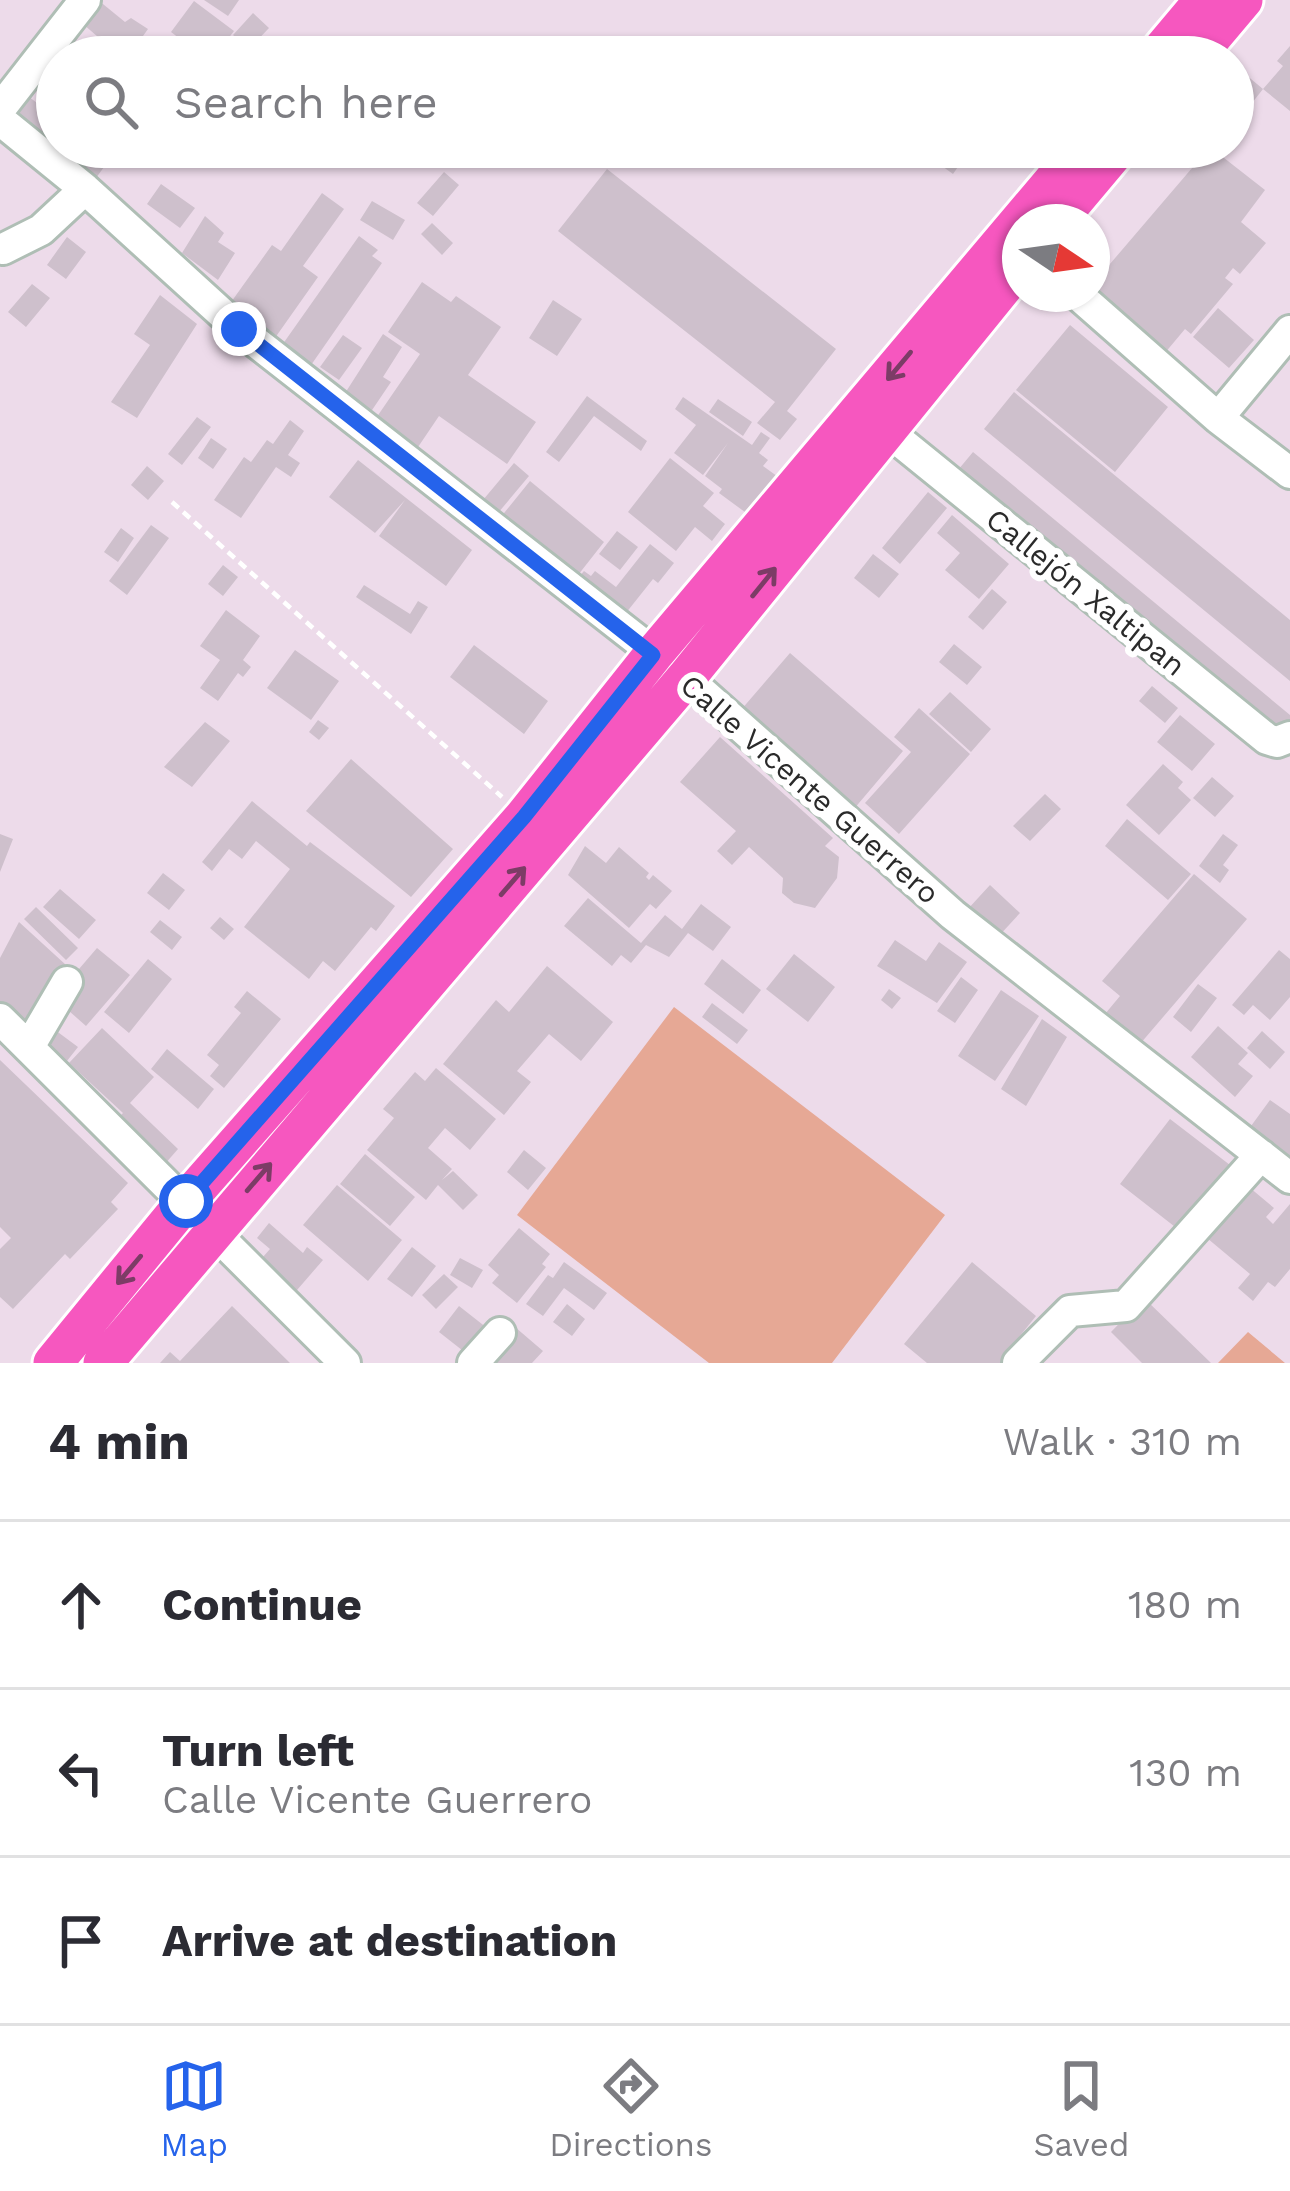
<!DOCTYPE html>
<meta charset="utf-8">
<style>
:root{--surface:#fff;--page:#f2f2f3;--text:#2b2b33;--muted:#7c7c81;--line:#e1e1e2;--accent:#2563eb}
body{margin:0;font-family:"Work Sans",sans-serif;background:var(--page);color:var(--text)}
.compass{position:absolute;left:1002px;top:204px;width:108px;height:108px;border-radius:50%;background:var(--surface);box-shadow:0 3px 9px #0004;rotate:103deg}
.stop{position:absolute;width:36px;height:36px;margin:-27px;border:9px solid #2563eb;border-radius:50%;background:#fff}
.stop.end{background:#2563eb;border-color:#fff;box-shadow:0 3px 12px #0008}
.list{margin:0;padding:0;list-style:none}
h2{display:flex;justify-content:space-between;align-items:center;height:156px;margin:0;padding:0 48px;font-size:51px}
h2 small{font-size:39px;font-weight:400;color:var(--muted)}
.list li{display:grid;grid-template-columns:78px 1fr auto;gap:36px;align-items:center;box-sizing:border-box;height:168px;padding:0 48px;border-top:3px solid var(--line)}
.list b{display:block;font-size:45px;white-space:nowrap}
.list p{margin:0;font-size:39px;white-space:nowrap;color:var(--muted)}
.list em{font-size:39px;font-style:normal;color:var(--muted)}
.icon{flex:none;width:66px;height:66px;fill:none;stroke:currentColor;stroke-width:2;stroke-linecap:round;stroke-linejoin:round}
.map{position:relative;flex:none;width:1290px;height:1363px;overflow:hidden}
.search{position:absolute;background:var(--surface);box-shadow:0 3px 9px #0004;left:36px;right:36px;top:36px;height:132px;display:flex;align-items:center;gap:30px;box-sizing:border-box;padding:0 42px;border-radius:66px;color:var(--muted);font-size:45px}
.sheet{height:660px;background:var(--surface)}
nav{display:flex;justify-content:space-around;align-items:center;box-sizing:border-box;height:168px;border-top:3px solid var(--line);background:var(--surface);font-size:33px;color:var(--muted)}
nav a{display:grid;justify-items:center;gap:6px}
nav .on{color:var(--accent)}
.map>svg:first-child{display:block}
</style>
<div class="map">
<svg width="1290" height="1363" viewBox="0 0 1290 1363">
<rect width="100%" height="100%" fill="#eddbea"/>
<path fill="#e6a895" d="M674 1007 945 1215 832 1363H709L517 1215Z
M1248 1332 1285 1363H1218Z"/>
<path fill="#cec0cc" d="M98 0 125 22 131 18 148 29 128 57H95L105 43 76 18Z
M204 0H239L228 16Z
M194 1 234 31 214 57H204L171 32Z
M253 13 269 28 249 49 233 35Z
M1290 46V111L1263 89 1283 66 1277 61Z
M1239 69 1263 89 1237 122 1233 118V77Z
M21 91 52 114 57 108V147H132L120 164 110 159 90 186 7 110Z
M363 147H383L372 165 357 157Z
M925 147H972L953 174 921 151Z
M1210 147 1265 190 1241 222 1266 243 1240 274 1233 268 1225 278 1233 284 1191 334 1185 329 1159 360 1092 294V285Z
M607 169 836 349 787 411 797 419 780 440 757 423 775 402 558 231Z
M444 172 459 185 433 216 417 203Z
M161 184 195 208 180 228 147 204Z
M322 193 344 209 303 266 318 277 270 345 224 312 272 245 281 251Z
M372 201 405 220 393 240 360 220Z
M205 216 224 233 218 242 235 253 218 280 182 253Z
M432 223 453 243 442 255 421 234Z
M359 236 378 250 372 256 382 263 309 368 280 348Z
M67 237 86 252 66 279 47 265Z
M422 282 451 302 456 296 501 327 468 375 536 422 507 464 439 416 414 453 372 424 420 354 388 332Z
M32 284 50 298 26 327 8 312Z
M160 295 197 324 137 418 111 402 150 345 134 334Z
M553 300 582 319 557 356 529 338Z
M1218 308 1254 340 1229 368 1193 337Z
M1070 325 1168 407 1115 472 1016 390Z
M383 334 402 347 383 377 391 382 366 419 340 401Z
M343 335 362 348 339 380 320 367Z
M1014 392 1290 620V681L984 429Z
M587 396 647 441 641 451 594 416 559 462 546 452Z
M683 397 752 445 761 432 770 438 759 453 768 460 763 466 781 479 753 518 719 493 722 489 705 476 728 443 703 475 674 453 696 425 675 409Z
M718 399 752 422 743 436 709 412Z
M197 417 211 427 182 465 168 454Z
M290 420 304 431 288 455 300 463 291 477 276 467 241 518 214 500 244 457 251 462 267 440 273 444Z
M211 438 227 449 213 469 198 458Z
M973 452 1290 715V726L1281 737 958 470Z
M670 458 714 493 703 506 725 524 712 541 695 527 676 551 628 512Z
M358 460 472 550 446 586 379 536 405 500 375 533 329 497Z
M514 463 529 476 493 519 478 506Z
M147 466 164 481 148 500 131 485Z
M530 481 604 542 571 584 496 523Z
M928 492 947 508 900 564 882 548Z
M952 515 1009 564 979 599 945 570 960 553 937 533Z
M151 525 169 538 127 595 109 581Z
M121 528 134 538 118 562 104 552Z
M617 531 638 547 620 570 599 554Z
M650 544 674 563 658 583 653 579 618 623 571 586 584 571 591 576 595 571 616 587Z
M873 554 899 574 879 598 854 578Z
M223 565 238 577 223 596 208 584Z
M364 585 410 614 418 601 428 607 411 634 356 597Z
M992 589 1007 602 983 630 968 617Z
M226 610 260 636 243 660 251 667 243 677 238 673 218 701 200 688 220 660 200 646Z
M954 644 982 667 967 685 939 662Z
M474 645 548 701 524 734 450 677Z
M295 650 339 681 311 720 267 688Z
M790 653 903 751 848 816 734 718Z
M1152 686 1178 708 1165 723 1139 701Z
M950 692 991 729 971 752 929 714Z
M919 708 970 754 899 834 865 803 911 752 894 737Z
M1180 715 1215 744 1192 771 1157 742Z
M318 720 329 728 319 740 309 732Z
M205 722 230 741 192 787 164 767Z
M720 737 833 838 825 846 839 857 837 878 815 908 794 903 782 893 783 878 749 847 732 865 717 851 736 831 680 782Z
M351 759 453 849 411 897 306 811Z
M1163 764 1183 782 1178 788 1191 800 1159 835 1126 805Z
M1212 777 1234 796 1215 817 1193 798Z
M1045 794 1061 809 1030 841 1013 826Z
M252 801 307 846 310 842 395 906 376 931 371 927 335 971 323 961 309 979 244 927 290 869 256 841 242 859 229 849 212 871 202 862Z
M1127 819 1191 874 1168 900 1105 846Z
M0 834 13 839 0 872Z
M1223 834 1238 845 1223 865 1229 870 1220 883 1199 866Z
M585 846 606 863 619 847 649 873 646 877 649 880 653 875 672 891 656 909 650 904 629 928 568 875Z
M163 873 185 890 169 910 147 893Z
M1194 874 1247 919 1140 1044 1105 1014 1120 996 1102 981Z
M990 885 1020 913 997 938 967 910Z
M60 889 96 920 79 939 43 907Z
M588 898 641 943 665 915 682 929 701 904 731 927 713 951 688 933 669 957 646 945 631 963 621 955 612 966 564 926Z
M36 907 78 948 66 960 24 919Z
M220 917 234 929 224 940 210 928Z
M160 920 182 937 172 950 150 932Z
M19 922 66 965 28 1034 0 1004V958Z
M895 940 926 961 939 942 967 962 937 1003 877 966Z
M97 948 130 975 86 1026 60 1003 73 976Z
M1279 950 1290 959V997L1270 1020 1253 1005 1244 1015 1232 1005Z
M794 954 835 987 808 1022 766 989Z
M148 959 172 979 129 1033 104 1012Z
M722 959 761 990 743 1014 704 984Z
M547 966 613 1022 581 1061 549 1034 517 1071 531 1082 504 1115 443 1064 496 1000 509 1012Z
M961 977 978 990 955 1023 937 1011Z
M1198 984 1217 998 1191 1032 1173 1017Z
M889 989 901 998 892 1009 881 1000Z
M1001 990 1039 1016 995 1081 958 1056Z
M247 991 281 1019 224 1088 210 1076 219 1065 207 1055 241 1013 234 1007Z
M712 1003 748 1030 737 1044 702 1017Z
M1042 1019 1067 1037 1026 1106 1001 1089Z
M1218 1026 1248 1053 1238 1064 1253 1076 1235 1097 1191 1057Z
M51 1027 78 1047 63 1066 37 1045Z
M102 1028 154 1077 130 1103 178 1149 164 1165 116 1120 123 1113 69 1063Z
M1262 1031 1285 1052 1270 1069 1247 1048Z
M167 1049 214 1089 198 1109 151 1069Z
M0 1060 128 1183 111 1202 118 1209 70 1259 65 1254 13 1309 0 1297V1249L11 1238 0 1227Z
M436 1068 496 1119 470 1150 445 1128 428 1148 452 1169 442 1180 453 1171 478 1195 463 1210 438 1185 426 1200 367 1150 394 1118 383 1109 415 1072 425 1081Z
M1270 1100 1290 1114V1173L1243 1137Z
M1170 1119 1230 1165 1179 1230 1120 1184Z
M524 1150 546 1168 528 1190 507 1172Z
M365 1154 415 1197 390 1226 340 1184Z
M337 1185 402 1240 368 1281 303 1225Z
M1249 1187 1274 1208 1266 1217 1273 1224 1290 1204V1269L1275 1287 1268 1282 1253 1301 1238 1288 1250 1274 1207 1238Z
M269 1223 303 1253 307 1247 323 1260 291 1297 255 1266 270 1249 257 1238Z
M519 1228 550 1254 542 1264 546 1267 517 1303 492 1283 499 1275 488 1265Z
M412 1247 436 1266 412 1297 387 1279Z
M460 1258 483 1270 472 1288 450 1275Z
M564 1262 607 1293 594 1310 564 1288 543 1316 526 1304 548 1275 553 1278Z
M972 1262 1036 1316 1019 1337 1026 1342 1010 1363H927L904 1344Z
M444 1274 458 1287 436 1309 422 1295Z
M1144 1298 1211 1363H1142L1111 1332Z
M567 1304 585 1319 572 1336 553 1322Z
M232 1306 290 1363H160L170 1352 180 1361Z
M459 1306 487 1328 467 1354 439 1332Z
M515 1327 543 1351 532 1363H485Z"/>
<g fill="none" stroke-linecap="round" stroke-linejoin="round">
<defs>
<path id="minor" d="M0 109 85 0
M0 120 85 189 239 329 686 678 953 915 1290 1178
M3 249 41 230 85 189
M1077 294 1218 418 1290 473
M1218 418 1290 331
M886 430 1267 739 1277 742 1290 737
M0 1019 345 1363
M29 1047 67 982
M473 1363 500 1333
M1018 1363 1070 1311 1126 1306 1261 1155"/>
<path id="major" d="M1156 57 1204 0
M1195 57 1243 0
M1056 222 1119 147
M53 1363 186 1201 524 817 653 655 1082 147
M103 1363 686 678 1020 266"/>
</defs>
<use href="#minor" stroke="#afbeb5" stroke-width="36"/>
<use href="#major" stroke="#fff" stroke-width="45"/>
<path stroke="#fff" stroke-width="4.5" stroke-dasharray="9 6" stroke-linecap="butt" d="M172 502 502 797"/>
<use href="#minor" stroke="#fff" stroke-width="30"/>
<use href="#major" stroke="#f657bf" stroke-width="39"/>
</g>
<defs><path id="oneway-shaft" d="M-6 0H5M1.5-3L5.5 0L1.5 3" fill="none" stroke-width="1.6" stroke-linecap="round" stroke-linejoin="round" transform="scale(3)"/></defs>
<g stroke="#7c3c66">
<use href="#oneway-shaft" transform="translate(899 366) rotate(130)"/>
<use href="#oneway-shaft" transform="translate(764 582) rotate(-51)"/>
<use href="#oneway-shaft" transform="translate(513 881) rotate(-49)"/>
<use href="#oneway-shaft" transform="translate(259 1177) rotate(-49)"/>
<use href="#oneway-shaft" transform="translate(129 1270) rotate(130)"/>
</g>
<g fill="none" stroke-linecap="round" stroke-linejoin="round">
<path stroke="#2563eb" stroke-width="15" d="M186 1201 524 817 653 655 239 329"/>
</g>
<g text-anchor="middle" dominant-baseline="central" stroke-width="12" stroke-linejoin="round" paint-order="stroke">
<g font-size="30" fill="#2a2a2a" stroke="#fff">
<text transform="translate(1086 592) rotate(39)">Callejón Xaltipan</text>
<text transform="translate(810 789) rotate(41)">Calle Vicente Guerrero</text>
</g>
</g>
</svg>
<svg class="compass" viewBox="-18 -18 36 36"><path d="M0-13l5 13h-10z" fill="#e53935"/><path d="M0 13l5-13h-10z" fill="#7c7c81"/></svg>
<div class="stop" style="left:186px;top:1201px"></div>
<div class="stop end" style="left:239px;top:329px"></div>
<div class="search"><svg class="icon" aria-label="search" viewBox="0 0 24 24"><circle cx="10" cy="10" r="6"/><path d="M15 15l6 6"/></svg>Search here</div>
</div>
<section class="sheet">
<h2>4 min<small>Walk · 310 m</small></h2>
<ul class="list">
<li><svg class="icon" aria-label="ahead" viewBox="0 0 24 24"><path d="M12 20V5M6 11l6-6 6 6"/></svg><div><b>Continue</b></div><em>180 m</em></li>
<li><svg class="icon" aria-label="left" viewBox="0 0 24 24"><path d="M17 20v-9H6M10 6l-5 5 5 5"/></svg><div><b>Turn left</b><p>Calle Vicente Guerrero</p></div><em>130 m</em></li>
<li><svg class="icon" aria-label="arrive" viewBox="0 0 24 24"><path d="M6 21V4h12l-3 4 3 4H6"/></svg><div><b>Arrive at destination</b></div></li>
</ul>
</section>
<nav>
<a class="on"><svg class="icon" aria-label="map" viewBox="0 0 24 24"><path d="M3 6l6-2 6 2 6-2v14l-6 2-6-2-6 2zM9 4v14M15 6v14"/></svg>Map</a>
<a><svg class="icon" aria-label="directions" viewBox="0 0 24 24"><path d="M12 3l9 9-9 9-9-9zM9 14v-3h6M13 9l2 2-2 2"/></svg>Directions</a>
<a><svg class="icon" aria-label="saved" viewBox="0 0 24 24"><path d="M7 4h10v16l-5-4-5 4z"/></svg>Saved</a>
</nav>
